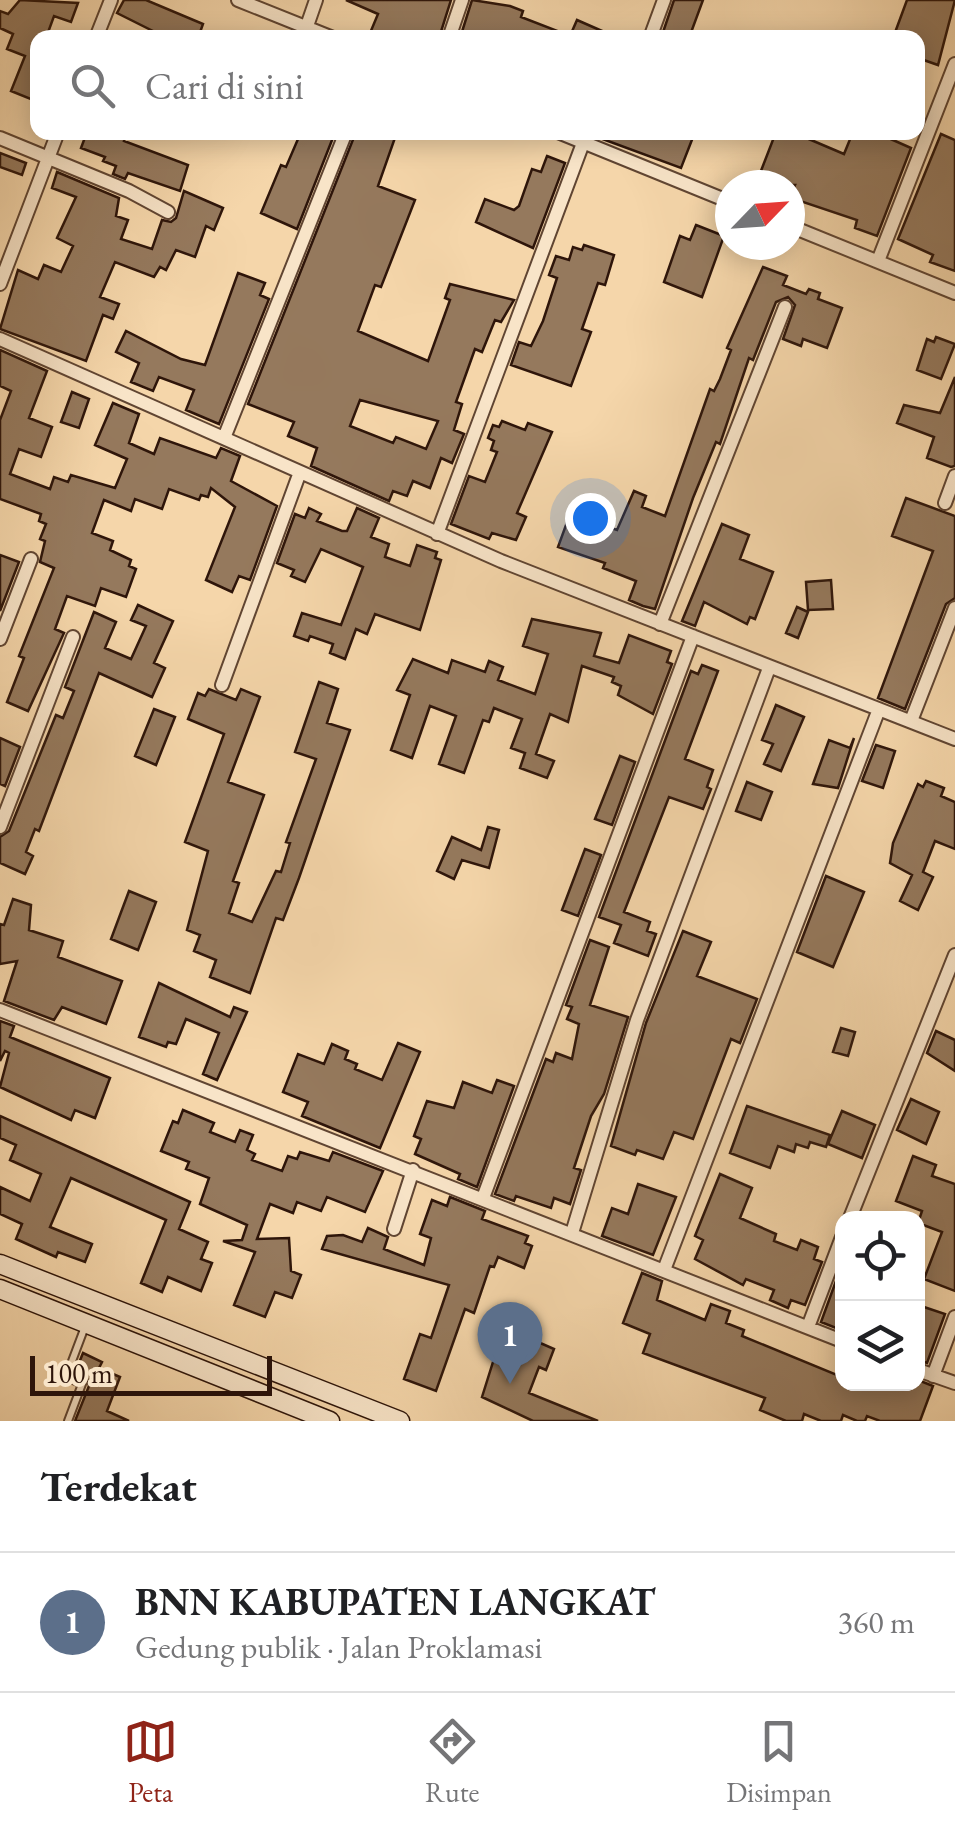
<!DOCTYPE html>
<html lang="id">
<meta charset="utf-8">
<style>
:root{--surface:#fff;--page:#f2f2f2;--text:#202124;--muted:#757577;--line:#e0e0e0;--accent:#8f2418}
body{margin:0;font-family:"EB Garamond",serif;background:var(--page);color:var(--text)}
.controls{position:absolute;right:30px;bottom:30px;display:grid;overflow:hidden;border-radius:20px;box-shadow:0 5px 25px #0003}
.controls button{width:90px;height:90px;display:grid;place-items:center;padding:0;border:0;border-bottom:2px solid var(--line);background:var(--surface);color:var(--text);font:50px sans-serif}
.compass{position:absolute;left:715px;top:170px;width:90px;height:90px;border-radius:50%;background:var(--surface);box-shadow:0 5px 25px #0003;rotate:65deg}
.scale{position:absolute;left:30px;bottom:25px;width:242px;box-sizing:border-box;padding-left:10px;border:5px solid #2e150a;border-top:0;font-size:28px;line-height:35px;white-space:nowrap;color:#2e150a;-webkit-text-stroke:8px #f8e4c8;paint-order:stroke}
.you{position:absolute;left:590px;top:518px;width:35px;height:35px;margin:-25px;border:8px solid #fff;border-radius:50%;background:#1a73e8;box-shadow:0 0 0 15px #1a73e833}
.badge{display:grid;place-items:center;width:65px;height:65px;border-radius:50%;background:var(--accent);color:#fff;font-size:32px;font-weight:700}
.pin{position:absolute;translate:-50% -82px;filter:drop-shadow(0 2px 5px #0008)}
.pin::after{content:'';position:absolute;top:52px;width:35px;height:30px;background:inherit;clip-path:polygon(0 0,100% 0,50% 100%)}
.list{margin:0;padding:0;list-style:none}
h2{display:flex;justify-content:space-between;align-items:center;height:130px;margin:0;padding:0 40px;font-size:42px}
h2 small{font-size:32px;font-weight:400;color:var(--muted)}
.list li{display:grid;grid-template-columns:65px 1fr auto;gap:30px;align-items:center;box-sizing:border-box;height:140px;padding:0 40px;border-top:2px solid var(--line)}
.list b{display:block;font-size:38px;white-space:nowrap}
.list p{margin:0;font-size:32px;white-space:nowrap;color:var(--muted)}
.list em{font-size:32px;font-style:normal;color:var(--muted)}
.icon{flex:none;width:55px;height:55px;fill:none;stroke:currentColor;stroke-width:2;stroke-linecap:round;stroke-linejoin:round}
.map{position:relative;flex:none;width:955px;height:1421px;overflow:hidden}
.search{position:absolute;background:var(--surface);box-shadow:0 5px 25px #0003;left:30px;right:30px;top:30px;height:110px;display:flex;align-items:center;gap:25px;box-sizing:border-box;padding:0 35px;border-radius:20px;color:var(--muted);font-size:38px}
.sheet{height:270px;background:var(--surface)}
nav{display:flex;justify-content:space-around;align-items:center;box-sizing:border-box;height:140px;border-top:2px solid var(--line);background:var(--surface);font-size:28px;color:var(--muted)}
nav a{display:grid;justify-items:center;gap:5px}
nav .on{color:var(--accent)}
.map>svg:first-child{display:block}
</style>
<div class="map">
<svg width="955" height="1421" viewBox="0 0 955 1421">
<rect width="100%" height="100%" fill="#f5d6aa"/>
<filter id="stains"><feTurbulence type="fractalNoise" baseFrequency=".002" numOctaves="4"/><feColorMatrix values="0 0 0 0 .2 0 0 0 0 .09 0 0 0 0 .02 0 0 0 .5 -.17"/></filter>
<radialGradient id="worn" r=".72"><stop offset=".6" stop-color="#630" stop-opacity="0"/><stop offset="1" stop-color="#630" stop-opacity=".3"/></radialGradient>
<path fill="#95795d" stroke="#2e150a" stroke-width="2.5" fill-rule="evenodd" d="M20 0 78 3 71 22 54 16 46 38H38V61L32 74 38 76V102L11 91 25 56 7 49 13 34 0 28V11L8 14Z
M124 0H146L203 24 198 38 176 32 174 38H167L117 13Z
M346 0H451L439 38H368L378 14Z
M472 0 510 6 523 11 521 17 570 36 577 20 618 38H460Z
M674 0H703L689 38H661Z
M907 0H955L938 65 918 58V38H893Z
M87 132H127L124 141 188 165 180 191 128 173 125 179 113 174 116 166 103 161 105 157 81 148Z
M301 132 334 135 297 229 261 213 281 165 286 167Z
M356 132H397L378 186 415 200 381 287 375 285 358 331 428 361 450 300 445 298 450 284 514 300 501 322 495 320 482 352 475 349 456 402 462 404 454 430 464 434 452 463 441 458 430 488 413 481 407 496 393 491 389 501 311 466 317 448 288 436 294 422 248 404ZM360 400 438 421 426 449 396 437 393 443 350 426Z
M595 132H695L681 168 597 137Z
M776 132H806L804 137 844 154 853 132H875L911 148 877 236 855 228 857 220 797 200 791 194 795 185H765L768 180 759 176Z
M941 134 955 140V271L930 262 933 255 898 239Z
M0 153 26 163 22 175 0 167Z
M547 156 565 163 533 248 476 222 485 199 514 210 519 206 532 169 541 172Z
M57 172 119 198 116 216 128 220 121 239 152 249 162 220 171 222 176 218 184 191 223 208 214 230 206 226 195 257 176 250 166 270 160 267 154 277 115 262 100 297 119 304 113 319 103 315 86 361 0 329 18 270 38 279 44 265 61 272 73 246 57 238 76 197 52 188Z
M696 225 724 236 702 297 664 282 680 236 690 240Z
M584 245 614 255 605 285 598 283 582 329 591 332 571 386 511 365 519 342 531 346 543 321 557 278 549 275 556 256 569 260 573 247 582 250Z
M763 267 787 276 783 285 806 294 809 289 820 293 818 299 842 308 827 348 803 339 801 346 783 339 795 305 788 297 776 302 753 360 749 358 720 444 716 442 693 498 655 609 643 606 629 600 636 581 603 568 605 563 558 547 570 514 617 530 634 491 646 496 642 507 665 516 710 389 714 391 720 379 731 350 727 348Z
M238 273 265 283 260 295 269 299 219 424 186 410 194 390 159 377 153 391 131 382 139 363 116 352 126 331 181 359 205 365Z
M936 337 955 344 941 379 917 370 927 339 934 342Z
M0 350 47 371 29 418 52 427 41 457 19 449 10 474 50 489 54 477 68 482 71 475 115 488 127 459 95 445 113 403 139 414 129 443 154 454 160 438 216 458 221 448 240 456 231 481 277 506 250 580 239 576 232 592 206 580 235 507 211 488 208 497 201 495 199 500 169 489 162 509 135 499 131 511 104 500 92 533 113 541 110 550 131 560 129 566 136 569 126 597 101 588 95 606 67 596 55 629 64 633 28 711 7 702 24 658 19 656 54 568 40 562 45 541 40 539 46 524 39 521 41 514 0 499V420L11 391 0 386Z
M955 377V466L951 467 927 458 934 437 897 423 904 405 940 413Z
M72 392 89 399 79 428 61 422Z
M502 421 525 430 528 423 552 432 517 513 526 517 516 540 492 533 489 539 451 524 469 476 485 482 497 452 491 450 494 441 488 438 493 425 499 427Z
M906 498 955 516V598L946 604 905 709 878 698 933 551 892 536Z
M309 508 321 514 317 521 342 531H347L357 508 379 518 371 537 389 544 385 557 410 566 417 545 437 552 435 558 441 560 420 630 375 614 367 634 356 629 345 659 330 653 333 644 310 636 308 641 294 636 302 613 341 625 363 567 321 549 305 582 291 576 294 570 277 563 295 514 305 518Z
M722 524 749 535 740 559 773 572 755 619 750 617 747 624 704 602 695 626 682 621Z
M0 555 19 562 0 611Z
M831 580 833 609 808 610 806 582Z
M138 605 173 621 154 663 165 668 152 697 99 673 39 831 35 829 26 852 33 856 25 874 0 863V837L9 831 56 715 63 718 74 691 65 687 94 612 116 622 105 648 131 659 146 626 131 620Z
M797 607 808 612 798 638 786 633Z
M532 619 601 633 594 656 619 663 629 635 671 651 667 662 672 664 653 714 618 695 621 686 612 682 614 677 582 666 568 722 550 714 536 754 554 761 547 778 520 768 525 753 511 748 522 719 494 708 489 722 483 720 464 773 439 764 456 716 430 706 412 758 391 750 410 695 397 690 413 659 448 673 452 660 485 672 489 661 503 667 498 680 535 694 548 654 523 646Z
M702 665 718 671 685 759 713 770 707 787 711 789 703 809 669 797 624 912 650 922 647 931 656 934 648 956 614 943 621 925 599 917 691 671 698 674Z
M319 682 338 689 327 723 350 730 299 878 283 920 276 918 250 993 210 977 216 960 194 951 200 935 187 930 208 851 185 842 224 734 188 719 198 693 205 696 209 689 236 700 241 689 260 697 228 782 264 795 233 881 239 883 229 913 252 922 276 871 281 872 290 843 286 842 316 759 295 752Z
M776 705 804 717 781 771 764 764 773 744 762 740Z
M154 709 175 717 156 765 135 756Z
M0 738 20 747 5 786 0 784Z
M854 738 838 788 813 784 829 740 850 748Z
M876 745 895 751 883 788 862 781Z
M620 756 635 762 612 825 595 819Z
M926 781 944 788 941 796 955 802V849L935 841 923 872 933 877 918 910 900 901 912 875 890 863 893 843 918 784 923 787Z
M747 782 772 792 761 820 736 811Z
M488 827 499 830 489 868 462 860 454 879 437 871 452 837 481 850Z
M585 849 601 855 578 916 562 910Z
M826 876 864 892 833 967 797 952Z
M129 891 156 902 138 950 111 939Z
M13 899 31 905 29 930 63 941 58 957 122 981 106 1024 62 1007 54 1020 4 1001 17 961 0 964V924L4 925Z
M683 931 711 942 697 976 757 999 740 1043 731 1039 693 1139 674 1132 663 1159 637 1150 635 1155 611 1146 646 1023Z
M590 940 609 947 590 1005 628 1017 604 1094 591 1116 574 1168 581 1170 570 1204 554 1198 551 1208 516 1196 514 1201 495 1194 546 1059 553 1062 556 1053 572 1059 579 1024 567 1019 572 1007 566 1005Z
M159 983 230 1017 234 1007 247 1012 217 1080 203 1074 219 1033 186 1019 176 1044 168 1042 166 1047 139 1037Z
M0 1021 14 1026 10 1037 110 1078 95 1118 75 1110 71 1120 0 1087 9 1053 5 1051 0 1061Z
M841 1028 855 1032 848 1056 833 1052Z
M936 1031 955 1040V1071L927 1053Z
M398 1043 420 1052 380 1148 302 1116 308 1102 283 1092 298 1054 324 1064 332 1044 348 1051 345 1059 357 1064 355 1069 382 1080Z
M497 1080 514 1086 477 1187 458 1179 460 1174 415 1154 421 1139 414 1136 427 1101 454 1108 463 1082 492 1093Z
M911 1099 939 1112 926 1144 897 1130Z
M747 1106 830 1135 826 1147 810 1142 808 1148 796 1144 794 1152 778 1146 770 1168 730 1153Z
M183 1110 214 1123 210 1132 235 1142 240 1130 253 1135 247 1150 255 1154 252 1160 282 1171 288 1156 297 1159 300 1152 329 1161 333 1152 383 1171 365 1212 327 1197 321 1211 297 1202 293 1213 270 1204 257 1239 289 1238 291 1271 301 1275 292 1298 275 1292 265 1317 234 1305 255 1252 223 1241 242 1240 247 1225 200 1204 209 1178 186 1169 189 1162 161 1151 173 1121 178 1123Z
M842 1111 875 1125 862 1158 828 1144Z
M0 1116 190 1202 179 1229 208 1242 201 1259 212 1263 201 1291 168 1277 162 1292 141 1283 166 1220 71 1178 50 1227 92 1244 85 1262 58 1252 56 1257 16 1239 22 1224 0 1214V1187L30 1201 41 1174 10 1160 16 1145 0 1138Z
M913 1156 936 1165 932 1176 955 1184V1291L924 1279 942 1232 918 1223 922 1211 896 1201Z
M720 1174 752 1188 740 1218 776 1234 774 1241 797 1250 801 1240 818 1247 814 1259 822 1262 805 1305 791 1300 788 1308 770 1300 774 1290 746 1279 743 1285 695 1259 703 1240 695 1236Z
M638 1184 676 1197 653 1255 602 1236 612 1208 628 1214Z
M450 1197 485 1211 482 1219 528 1236 525 1243 532 1246 524 1268 498 1257 494 1267 490 1266 474 1313 465 1309 436 1391 404 1379 420 1334 431 1338 449 1285 322 1249 327 1236 343 1235 362 1242 368 1228 388 1237 384 1249 424 1265 431 1238 420 1234 432 1200 447 1206Z
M840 1270H842L841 1330 821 1322Z
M642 1273 662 1281 657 1300 705 1320 711 1304 730 1311 726 1323 744 1330 742 1336 842 1377V1384L918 1380 933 1386 920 1421H880L867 1416 865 1421H857L843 1415 841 1421H821L804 1414 802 1421H786L760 1410 765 1398 643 1353 650 1334 623 1323Z
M918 1305 945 1314 927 1363 918 1360Z
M504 1327 554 1349 546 1370 539 1367 529 1393 598 1421H533L482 1397Z
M83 1353 102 1362 99 1368 120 1377 107 1411 129 1421H75L89 1386 87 1379 75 1373Z"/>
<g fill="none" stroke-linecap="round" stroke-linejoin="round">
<defs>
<path id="lane" d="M68 1421 82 1384 66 1377 86 1324"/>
<path id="street" d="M238 0 333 38
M307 26 316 0
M96 38 111 0
M449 38 462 0
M650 38 664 0
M558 132 730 202
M0 138 129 191 168 212
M790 226 955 293
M878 261 955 64
M0 284 58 132
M0 339 501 561 955 739
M224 438 346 132
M945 503 955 476
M437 534 583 143
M660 624 785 307
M0 639 31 559
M222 685 300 472
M911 721 955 608
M0 827 73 637
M0 1010 842 1341
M483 1198 693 636
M850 1218 955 955
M394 1229 413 1170
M572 1233 637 1020 769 668
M664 1270 879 709
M808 1327 842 1237
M918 1370 955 1383
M933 1376 955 1317"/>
<path id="secondary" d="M0 1264 400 1421
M0 1289 330 1421"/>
</defs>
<use href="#lane" stroke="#604532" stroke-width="10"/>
<use href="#street" stroke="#604532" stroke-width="16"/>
<use href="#secondary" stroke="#2e150a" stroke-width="21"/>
<use href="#lane" stroke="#f8e4c8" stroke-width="6"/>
<use href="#street" stroke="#f8e4c8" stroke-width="12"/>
<use href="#secondary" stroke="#f8e4c8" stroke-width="18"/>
</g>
<rect width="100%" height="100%" filter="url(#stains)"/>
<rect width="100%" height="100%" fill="url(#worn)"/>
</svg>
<div class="controls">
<button><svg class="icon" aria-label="locate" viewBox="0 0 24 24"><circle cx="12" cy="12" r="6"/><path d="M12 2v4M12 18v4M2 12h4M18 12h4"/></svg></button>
<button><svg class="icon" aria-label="layers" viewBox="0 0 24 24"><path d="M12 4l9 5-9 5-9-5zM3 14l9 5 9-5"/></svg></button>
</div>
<svg class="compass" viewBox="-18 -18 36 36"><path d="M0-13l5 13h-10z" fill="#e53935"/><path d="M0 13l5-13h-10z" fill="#757577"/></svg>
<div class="scale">100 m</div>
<div class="you"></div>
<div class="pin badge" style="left:510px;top:1384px;background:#5c6f8a">1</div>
<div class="search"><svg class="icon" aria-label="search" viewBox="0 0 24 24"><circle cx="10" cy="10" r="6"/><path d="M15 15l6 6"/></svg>Cari di sini</div>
</div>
<section class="sheet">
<h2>Terdekat<small></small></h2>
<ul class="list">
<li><span class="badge" style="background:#5c6f8a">1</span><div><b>BNN KABUPATEN LANGKAT</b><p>Gedung publik · Jalan Proklamasi</p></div><em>360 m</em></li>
</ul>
</section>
<nav>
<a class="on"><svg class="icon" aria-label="map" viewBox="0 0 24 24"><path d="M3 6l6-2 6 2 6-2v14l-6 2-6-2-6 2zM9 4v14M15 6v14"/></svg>Peta</a>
<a><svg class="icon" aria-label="directions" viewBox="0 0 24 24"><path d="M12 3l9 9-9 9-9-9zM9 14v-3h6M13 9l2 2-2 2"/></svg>Rute</a>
<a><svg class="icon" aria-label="saved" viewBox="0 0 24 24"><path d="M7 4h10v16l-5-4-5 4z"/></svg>Disimpan</a>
</nav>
